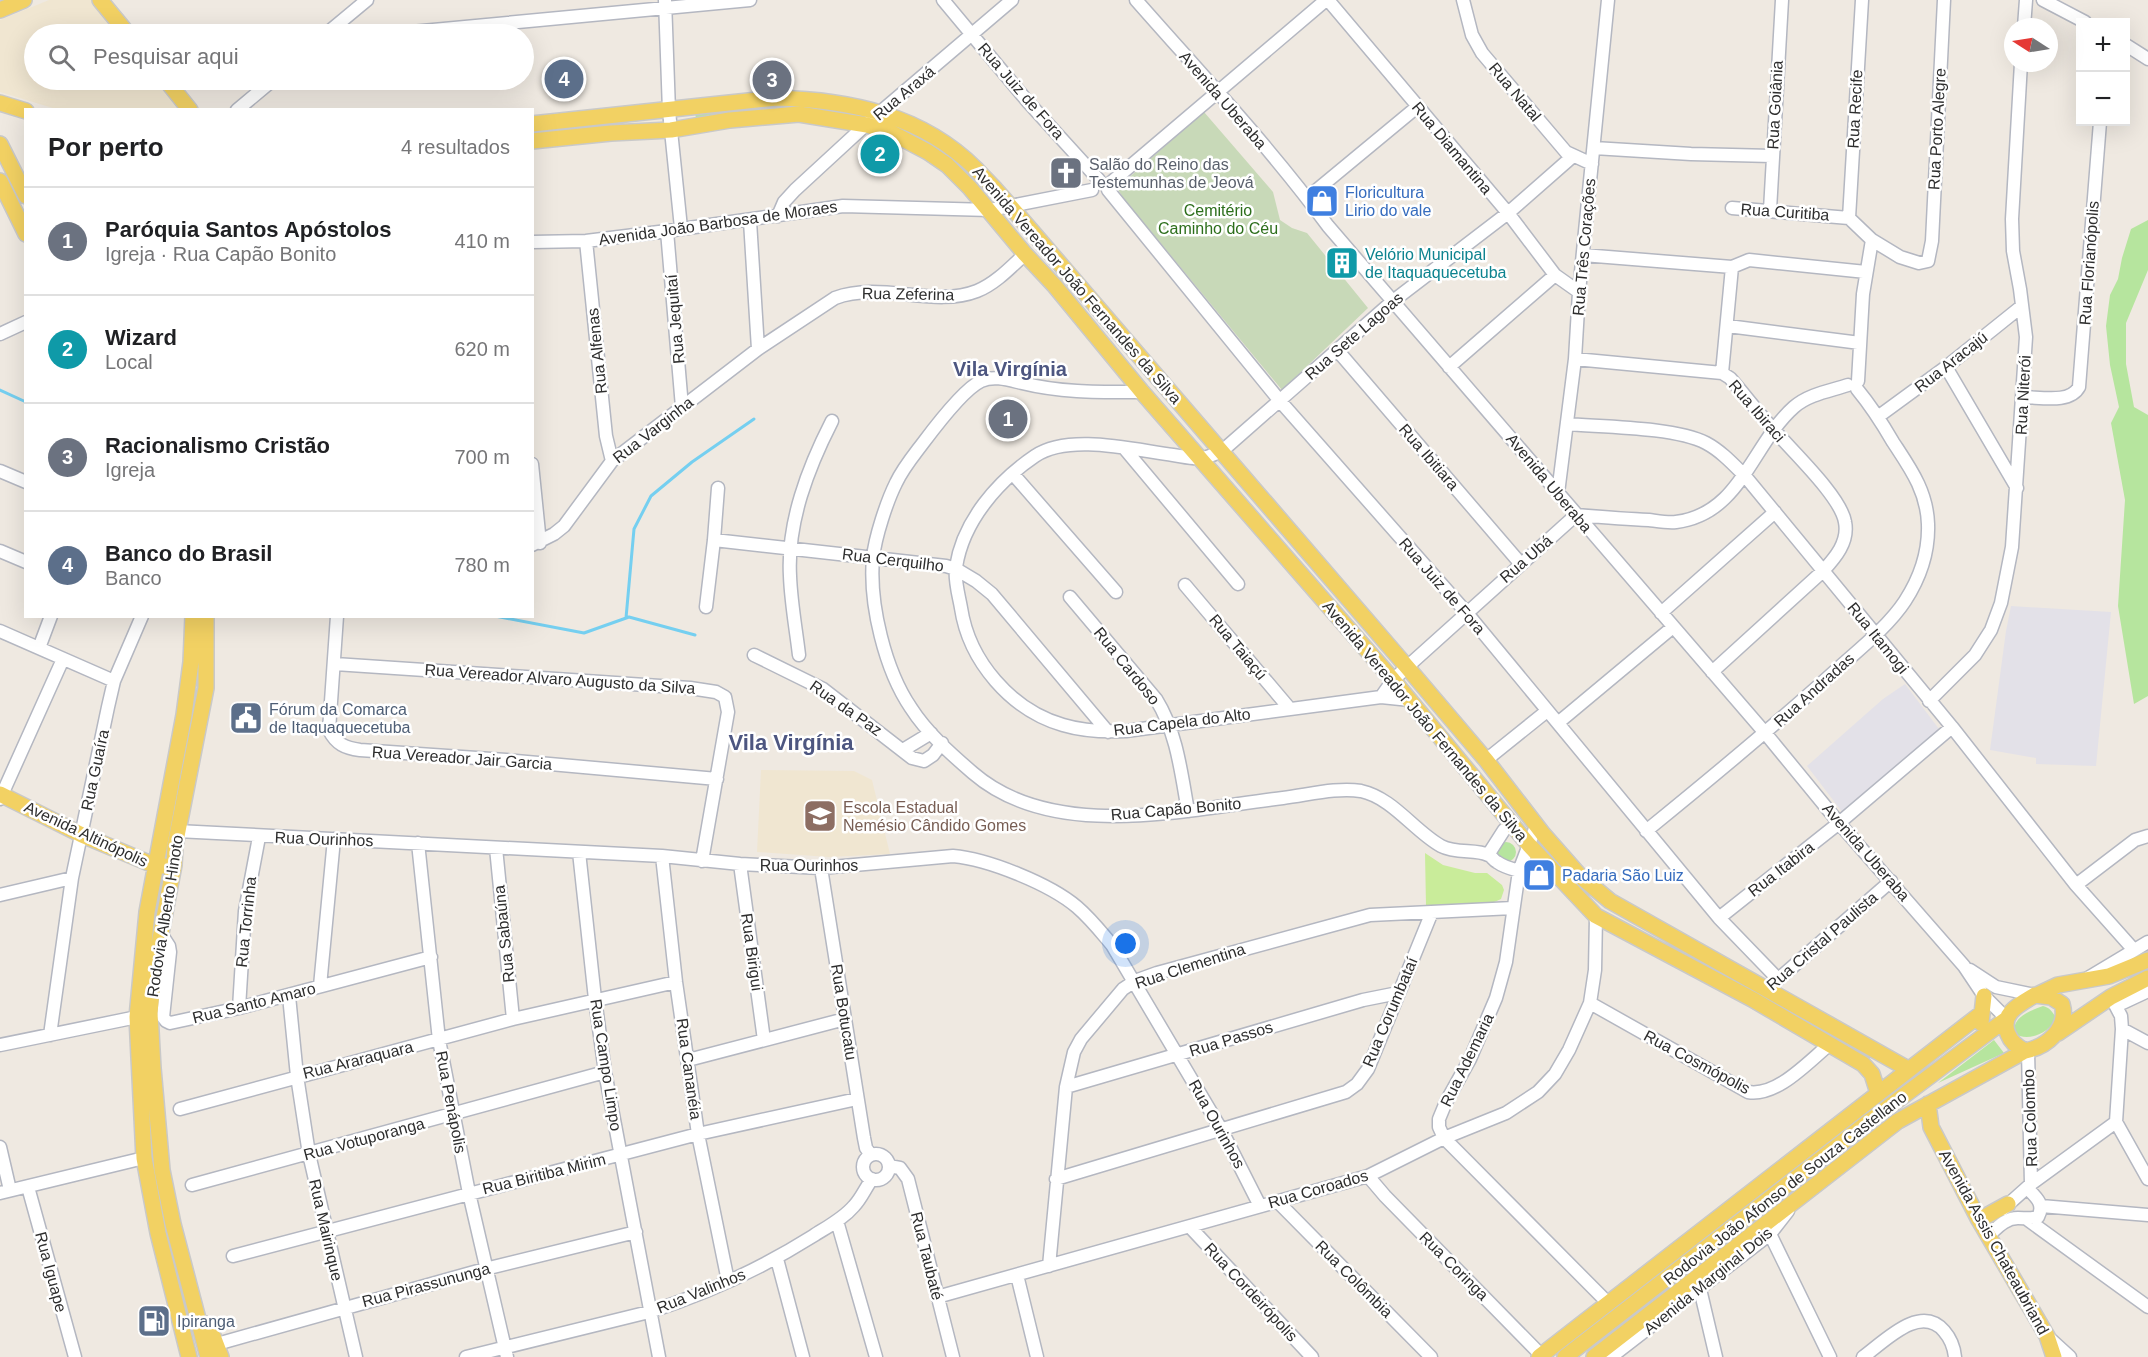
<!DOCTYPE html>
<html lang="pt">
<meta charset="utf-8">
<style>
:root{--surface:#fff;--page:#f6f6f6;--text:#202124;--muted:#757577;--line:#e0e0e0;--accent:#db2777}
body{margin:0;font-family:Helvetica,sans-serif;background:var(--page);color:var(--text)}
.controls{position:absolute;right:18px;top:18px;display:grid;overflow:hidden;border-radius:0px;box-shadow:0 6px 24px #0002}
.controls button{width:54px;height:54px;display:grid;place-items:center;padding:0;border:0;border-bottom:2px solid var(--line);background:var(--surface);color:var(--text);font:30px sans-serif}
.compass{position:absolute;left:2004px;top:18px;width:54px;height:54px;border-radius:50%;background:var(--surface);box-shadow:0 6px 24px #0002;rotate:282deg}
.you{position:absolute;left:1126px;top:944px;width:21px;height:21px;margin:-15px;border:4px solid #fff;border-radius:50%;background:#1a73e8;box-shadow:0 0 0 9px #1a73e833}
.badge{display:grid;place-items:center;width:39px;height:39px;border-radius:50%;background:var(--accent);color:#fff;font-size:20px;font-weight:700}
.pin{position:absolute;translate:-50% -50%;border:3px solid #fff;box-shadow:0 2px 6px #0006}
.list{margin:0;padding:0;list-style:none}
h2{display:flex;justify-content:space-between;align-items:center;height:78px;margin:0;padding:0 24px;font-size:26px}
h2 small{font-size:20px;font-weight:400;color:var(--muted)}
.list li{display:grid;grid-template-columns:39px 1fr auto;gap:18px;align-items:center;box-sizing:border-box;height:108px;padding:0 24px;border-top:2px solid var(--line)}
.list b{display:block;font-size:22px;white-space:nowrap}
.list p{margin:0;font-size:20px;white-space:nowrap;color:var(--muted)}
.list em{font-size:20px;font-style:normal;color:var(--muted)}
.icon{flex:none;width:33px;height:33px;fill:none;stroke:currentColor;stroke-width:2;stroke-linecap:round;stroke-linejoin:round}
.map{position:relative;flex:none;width:2148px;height:1357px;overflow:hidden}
.search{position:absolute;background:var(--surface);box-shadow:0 6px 24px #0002;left:24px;top:24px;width:510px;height:66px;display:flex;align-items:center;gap:15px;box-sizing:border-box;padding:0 21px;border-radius:33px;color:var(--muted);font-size:22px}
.panel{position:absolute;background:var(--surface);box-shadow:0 6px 24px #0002;left:24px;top:108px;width:510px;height:510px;border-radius:0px}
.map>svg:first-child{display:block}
</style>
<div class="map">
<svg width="2148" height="1357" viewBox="0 0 2148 1357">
<rect width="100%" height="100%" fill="#efe9e1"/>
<path fill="#e3e1e8" d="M2011 606 2111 612 2096 766 2036 764V758L1990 750 2006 631Z
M1905 684 1939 729 1843 813 1807 766 1883 699Z"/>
<path fill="#f0e6d1" d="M49 0H91L119 34H34V80H156L180 109H56L0 92V20Z
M761 770 854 771 872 780 890 854 829 857 757 852Z"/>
<path fill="#b6e59e" d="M811 103 814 108 696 118 695 113Z
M2148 220V270L2126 323V364L2134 407 2148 415V696L2134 704 2118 606 2125 500 2111 423 2119 407 2110 365 2106 326 2110 295 2118 279 2122 258 2131 229Z
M1496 852a10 10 0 1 1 20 0a10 10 0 1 1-20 0Z
M2043 1006C2050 1008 2052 1011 2056 1018 2050 1033 2027 1043 2014 1033 2013 1016 2030 1011 2043 1006Z
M1994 1040 2004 1053 1938 1083Z"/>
<path fill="#c8d9b8" d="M1204 112 1273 192 1280 220 1292 228 1307 233 1368 308 1282 390 1124 199 1117 188Z"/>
<path fill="#c9ec9a" d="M1425 853 1443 865 1475 873H1487L1502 885 1504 890 1501 899C1479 910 1451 906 1426 906Z"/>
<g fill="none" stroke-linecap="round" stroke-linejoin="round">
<path stroke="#75cff0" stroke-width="3" d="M0 390 26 402
M495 616 584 633 629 617 695 635
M626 618 634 529 651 496 692 462 754 419"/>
<defs>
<path id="minor" d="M665 0 669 111 681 228
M943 0 1028 102 1099 180
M1136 0C1201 74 1269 146 1328 226L1766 734 1839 823 1964 966 1984 996 2006 1018
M1328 0 1508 213 1555 275 1579 292
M1463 0 1472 35 1482 53 1566 152 1592 164
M2043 0 2085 22
M2024 27 2026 0
M326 34 367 0
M390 34 750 0
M2126 45 2148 59
M237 110 273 80
M1594 148 1691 154 1772 156
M1108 185 1326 0
M1108 190 1280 401 1466 612 1719 918 1778 979
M1307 198 1417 107
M1732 208 1849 218 1872 240 1900 257 1919 263 1928 261 1932 241 1944 0
M1770 210 1782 0
M778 216 784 202 795 190 871 120 1012 0
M1849 218 1862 0
M750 221 758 349
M667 231 682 407
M586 241 606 436 612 461
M532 242 586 241 667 231 843 206 990 210 1092 190
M1583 255 1732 267
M1732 267 1749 260 1866 272
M1728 326 1860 343
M0 334 26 322
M1338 351 1520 563
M1575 359 1722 373 1730 378C1745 395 1759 414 1775 431 1793 452 1841 497 1845 522 1849 542 1835 558 1823 571L1712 672
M1449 367 1555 275
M1946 367 2017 488
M1722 373 1732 267
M1858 381 1863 294 1872 240
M1142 392C1102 392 1062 393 1022 383 1009 380 994 375 981 381 964 389 935 427 923 443 914 455 903 468 896 483 887 501 875 537 873 558 869 604 885 670 911 708 927 733 951 754 973 773 1054 843 1188 809 1283 798 1308 795 1337 787 1361 791 1393 798 1414 831 1441 846 1456 854 1476 849 1488 855 1492 856 1493 860 1497 862 1504 867 1512 869 1519 871
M2023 397C2040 397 2070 404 2079 387L2100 122
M1879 416 1946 367 2022 306
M1567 424C1603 427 1675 427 1706 443 1721 451 1733 464 1745 476L1952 727 2076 885 2133 949
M1124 448 1238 584
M532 464 540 543
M0 471 26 482
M1013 474 1116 592
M1558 493 1575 359 1579 292 1608 0
M714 540 946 566 956 569 976 581 992 594 1108 732
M532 545 554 534 564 526 612 461 758 349 835 298C881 281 934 308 977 291 995 284 1011 267 1025 254
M0 551 26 562
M1185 585 1290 709
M1070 597 1156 699C1177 733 1181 772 1188 811
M706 607 714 540 718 488
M1661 613 1775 512
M337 616 329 730C336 744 345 748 360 750L506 760 717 779
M0 631 114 681
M39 648 51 616
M754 655 823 689 912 758 924 761 933 755 942 743
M799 655C796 629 791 603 790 576 787 522 808 468 832 421
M335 664 690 688 716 692 725 697 728 712 702 861
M1381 697 1393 680 1407 667 1576 515C1600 517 1624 519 1649 520 1657 521 1668 523 1676 522 1741 514 1752 444 1794 407 1809 394 1830 391 1848 385
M1410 700 1381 697 1126 731C1105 732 1083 731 1063 725 1011 710 969 661 961 608 959 596 954 580 956 567 963 521 998 481 1035 456 1069 433 1134 450 1173 455 1181 456 1192 459 1200 458 1207 458 1215 454 1222 451L1393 301 1508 213 1573 156
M1929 701 1975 655 1991 630 2001 603 2012 547 2026 337 2020 289 2013 251 2012 219 2021 63
M1559 722 1673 627
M903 750 931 733
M1486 760 1547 711
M0 799 63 659
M1536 826 1519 871 1506 962 1496 998 1470 1059 1446 1102 1439 1119V1127L1444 1138 1608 1303
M177 831 662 856 740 864 821 868 953 856C988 859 1050 884 1077 907 1091 919 1101 932 1112 945L1221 1129 1260 1206
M1646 831C1710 779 1773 727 1834 672 1857 651 1888 627 1905 601 1920 578 1929 552 1928 524 1927 491 1910 468 1893 442 1882 423 1871 406 1857 389
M418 843 439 1040 469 1193 507 1357
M496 848 513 1019
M579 852 595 999 605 1072 659 1357
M1488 855 1504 830 1512 824
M662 856 676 982 698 1134 728 1281
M740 864 764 1040
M821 868 864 1138 866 1148 871 1155
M2076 885 2135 840 2148 836
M0 895 72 878
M1719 918 1839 823 1952 727
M160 932 169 946 170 952 163 1017 166 1021 170 1023 239 1008 431 957
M1970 970 1996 987 2035 995
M2088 978 2148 942
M1774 983 1891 881
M320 986 334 839
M289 996 297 1076 309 1154 356 1357
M2111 997 2121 1016 2122 1029 2116 1122 2148 1179
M1590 1003 1748 1092C1777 1097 1808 1062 1830 1044
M2116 1006 2148 991
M239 1008 245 911 259 837
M2122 1029 2148 1043
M50 1035 72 878 108 707 114 681 142 616
M0 1045 137 1017
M2028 1051 2031 1184
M688 1060 845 1019
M1066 1087 1363 1000 1398 993
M180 1109 513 1019 676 982
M0 1147 10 1190
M863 1167a13 13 0 1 1 26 0a13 13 0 1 1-26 0Z
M889 1166 900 1168 908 1179 953 1357
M1368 1176 1385 1196 1541 1355
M1056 1179 1346 1092 1357 1084 1368 1069 1432 912
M192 1185 605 1072
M28 1187 75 1357
M0 1193 144 1158
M1278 1202 1431 1357
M2041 1206 2148 1215
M2003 1209 2031 1184 2116 1122
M2028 1220 2148 1307
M837 1221 876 1357
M1190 1227 1312 1357
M1770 1234 1830 1357
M1988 1236C1997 1228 2005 1218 2018 1218 2026 1218 2030 1219 2038 1217 2045 1204 2036 1197 2027 1188
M233 1256 698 1134 857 1099
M777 1259 803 1357
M1049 1266 1066 1087 1074 1052 1081 1039 1123 989 1135 981 1157 973 1370 915 1513 908
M1017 1275 1037 1357
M1700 1289 1716 1357
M937 1297 1368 1176 1444 1138 1506 1113 1538 1092 1555 1074 1569 1050 1590 1003 1595 970 1596 916
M2047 1336 2070 1357
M217 1344 485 1269 636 1232
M466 1357 649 1312C706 1294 762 1268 813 1236 827 1227 843 1219 854 1206 861 1199 866 1187 872 1179
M1611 1357 1770 1234 1788 1211
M1863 1357C1884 1342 1920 1303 1944 1331 1951 1339 1954 1347 1955 1357"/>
<path id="major" d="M100 0 128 34
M0 10 24 0
M166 80 190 110
M0 103 26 111
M532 124 776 98C850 100 922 115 976 169 988 181 1000 194 1011 207L1407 667 1486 760 1543 834 1580 876 1610 901 1908 1069
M532 141 611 133 671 130 730 120 799 114 867 125 890 132 928 152 947 165 970 188 1025 254 1054 285 1142 392 1393 680 1529 845 1596 916 1752 999 1863 1064 1872 1074 1878 1093
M0 144 26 196
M0 181 26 234
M206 616V688L175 846 174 865 154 970 150 1013 153 1068 162 1170 173 1224 208 1357
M0 794 82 835 156 866H165
M2035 995 2051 997 2062 1004C2069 1028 2047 1047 2025 1051 2017 1047 2011 1042 2008 1034 1999 1014 2020 1004 2035 995Z
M2037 995 2058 985 2109 976 2148 960
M1981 1023 1984 996
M2058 1033 2111 997 2148 978
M1928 1104 1931 1127 1979 1220 2047 1336 2054 1357
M1979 1220 2008 1204
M203 1323 213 1336 221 1357
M189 1357 158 1233 144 1158 137 1017 147 912 184 715 191 662 193 616
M1539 1357 1982 1013
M1565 1357 1867 1123 2005 1020
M1594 1357 1898 1121 2025 1051"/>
</defs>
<use href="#minor" stroke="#b4b7c1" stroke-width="15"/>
<use href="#major" stroke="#c9c9c9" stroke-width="18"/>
<use href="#minor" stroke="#fff" stroke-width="12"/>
<use href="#major" stroke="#f2d163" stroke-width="15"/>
</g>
<defs>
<symbol id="church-square" viewBox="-11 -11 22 22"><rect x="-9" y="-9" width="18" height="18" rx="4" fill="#6b7280" stroke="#fff"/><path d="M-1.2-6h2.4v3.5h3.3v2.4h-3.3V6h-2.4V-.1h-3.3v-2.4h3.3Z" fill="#fff"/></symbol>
<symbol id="shop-square" viewBox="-11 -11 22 22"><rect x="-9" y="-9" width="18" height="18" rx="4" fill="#3f7fe0" stroke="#fff"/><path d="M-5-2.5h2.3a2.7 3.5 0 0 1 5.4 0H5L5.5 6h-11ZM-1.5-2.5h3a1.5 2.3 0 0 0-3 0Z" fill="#fff"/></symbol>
<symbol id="building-square" viewBox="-11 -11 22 22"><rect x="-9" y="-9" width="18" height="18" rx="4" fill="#0f9aa8" stroke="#fff"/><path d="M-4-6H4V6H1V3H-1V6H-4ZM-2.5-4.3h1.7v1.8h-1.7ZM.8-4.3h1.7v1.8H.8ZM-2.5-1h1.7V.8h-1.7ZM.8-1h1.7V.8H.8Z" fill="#fff"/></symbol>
<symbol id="civic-square" viewBox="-11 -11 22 22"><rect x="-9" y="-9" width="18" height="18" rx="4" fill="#5c6f8a" stroke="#fff"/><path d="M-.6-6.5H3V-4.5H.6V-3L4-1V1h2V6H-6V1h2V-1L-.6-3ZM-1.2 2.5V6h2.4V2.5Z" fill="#fff"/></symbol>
<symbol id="school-square" viewBox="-11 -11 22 22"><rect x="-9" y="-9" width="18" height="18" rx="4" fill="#8d6e63" stroke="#fff"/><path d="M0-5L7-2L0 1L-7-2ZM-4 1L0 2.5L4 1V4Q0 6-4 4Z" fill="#fff"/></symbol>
<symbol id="fuel-square" viewBox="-11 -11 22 22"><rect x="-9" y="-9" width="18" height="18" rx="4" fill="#5c6f8a" stroke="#fff"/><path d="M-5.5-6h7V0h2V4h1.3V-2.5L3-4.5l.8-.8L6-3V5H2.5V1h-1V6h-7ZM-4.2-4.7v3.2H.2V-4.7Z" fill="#fff"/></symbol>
</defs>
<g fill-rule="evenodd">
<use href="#church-square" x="1047" y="154" width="38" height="38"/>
<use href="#shop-square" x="1303" y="182" width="38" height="38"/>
<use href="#building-square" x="1323" y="244" width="38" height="38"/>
<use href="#civic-square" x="227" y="699" width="38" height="38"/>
<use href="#school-square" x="801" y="797" width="38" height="38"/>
<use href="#shop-square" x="1520" y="856" width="38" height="38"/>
<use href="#fuel-square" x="135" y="1302" width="38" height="38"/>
</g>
<g text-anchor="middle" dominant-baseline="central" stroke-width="5" stroke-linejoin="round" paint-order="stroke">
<g font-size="16" fill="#2e2e2e" stroke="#fff">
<text transform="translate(1021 91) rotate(49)">Rua Juiz de Fora</text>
<text transform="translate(1515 92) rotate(50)">Rua Natal</text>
<text transform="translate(904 93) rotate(-40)">Rua Araxá</text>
<text transform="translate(1223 100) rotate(49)">Avenida Uberaba</text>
<text transform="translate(1775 105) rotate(-87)">Rua Goiânia</text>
<text transform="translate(1855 109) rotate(-87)">Rua Recife</text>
<text transform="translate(1937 129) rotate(-87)">Rua Porto Alegre</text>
<text transform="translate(1452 148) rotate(50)">Rua Diamantina</text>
<text transform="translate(1785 212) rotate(4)">Rua Curitiba</text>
<text transform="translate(718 223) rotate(-8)">Avenida João Barbosa de Moraes</text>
<text transform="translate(1584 247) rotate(-85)">Rua Três Corações</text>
<text transform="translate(2089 263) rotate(-86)">Rua Florianópolis</text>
<text transform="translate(1077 285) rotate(49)">Avenida Vereador João Fernandes da Silva</text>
<text transform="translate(908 294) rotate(1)">Rua Zeferina</text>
<text transform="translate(675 319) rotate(-95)">Rua Jequitaí</text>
<text transform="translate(1354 336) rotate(-41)">Rua Sete Lagoas</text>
<text transform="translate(597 351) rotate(-96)">Rua Alfenas</text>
<text transform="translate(1951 362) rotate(-38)">Rua Aracajú</text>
<text transform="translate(2023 395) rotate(-87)">Rua Niterói</text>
<text transform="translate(1757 411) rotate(49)">Rua Ibiraci</text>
<text transform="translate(653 430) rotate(-38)">Rua Varginha</text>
<text transform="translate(1429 457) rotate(49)">Rua Ibitiara</text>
<text transform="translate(1549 483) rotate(50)">Avenida Uberaba</text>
<text transform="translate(1526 559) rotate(-41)">Rua Ubá</text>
<text transform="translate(893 560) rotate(7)">Rua Cerquilho</text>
<text transform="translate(1442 586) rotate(49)">Rua Juiz de Fora</text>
<text transform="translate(1878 638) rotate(51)">Rua Itamogi</text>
<text transform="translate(1238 647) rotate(50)">Rua Taiaçú</text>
<text transform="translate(1127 666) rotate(51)">Rua Cardoso</text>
<text transform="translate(560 679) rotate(4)">Rua Vereador Alvaro Augusto da Silva</text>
<text transform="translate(1814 690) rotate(-42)">Rua Andradas</text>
<text transform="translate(846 708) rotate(35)">Rua da Paz</text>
<text transform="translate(1425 721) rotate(50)">Avenida Vereador João Fernandes da Silva</text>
<text transform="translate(1182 722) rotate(-7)">Rua Capela do Alto</text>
<text transform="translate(462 758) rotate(4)">Rua Vereador Jair Garcia</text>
<text transform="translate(95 770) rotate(-78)">Rua Guaíra</text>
<text transform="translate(1176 809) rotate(-5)">Rua Capão Bonito</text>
<text transform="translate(86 834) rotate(25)">Avenida Altinópolis</text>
<text transform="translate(324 839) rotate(2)">Rua Ourinhos</text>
<text transform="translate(1866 852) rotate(49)">Avenida Uberaba</text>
<text x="809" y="865">Rua Ourinhos</text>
<text transform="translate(1781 869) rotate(-38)">Rua Itabira</text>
<text transform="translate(165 916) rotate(-81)">Rodovia Alberto Hinoto</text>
<text transform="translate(246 922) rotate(-84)">Rua Torrinha</text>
<text transform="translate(504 934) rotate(-96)">Rua Sabaúna</text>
<text transform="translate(1822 941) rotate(-41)">Rua Cristal Paulista</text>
<text transform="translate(752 952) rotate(82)">Rua Birigui</text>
<text transform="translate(1190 966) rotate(-18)">Rua Clementina</text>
<text transform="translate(254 1003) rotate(-14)">Rua Santo Amaro</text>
<text transform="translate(844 1012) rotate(81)">Rua Botucatu</text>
<text transform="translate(1390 1012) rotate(-67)">Rua Corumbataí</text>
<text transform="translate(1231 1039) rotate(-17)">Rua Passos</text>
<text transform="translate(358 1060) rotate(-14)">Rua Araraquara</text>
<text transform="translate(1467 1060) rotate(-64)">Rua Ademaria</text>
<text transform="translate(1697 1062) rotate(28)">Rua Cosmópolis</text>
<text transform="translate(606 1065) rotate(81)">Rua Campo Limpo</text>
<text transform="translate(689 1069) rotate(82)">Rua Cananéia</text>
<text transform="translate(451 1102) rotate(79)">Rua Penápolis</text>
<text transform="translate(2030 1118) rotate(-92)">Rua Colombo</text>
<text transform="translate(1217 1124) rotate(61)">Rua Ourinhos</text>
<text transform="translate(364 1139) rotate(-15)">Rua Votuporanga</text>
<text transform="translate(544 1174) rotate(-14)">Rua Biritiba Mirim</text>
<text transform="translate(1785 1188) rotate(-38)">Rodovia João Afonso de Souza Castellano</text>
<text transform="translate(1318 1189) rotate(-16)">Rua Coroados</text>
<text transform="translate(326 1230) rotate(77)">Rua Mairinque</text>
<text transform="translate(1994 1242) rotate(61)">Avenida Assis Chateaubriand</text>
<text transform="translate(927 1256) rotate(76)">Rua Taubaté</text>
<text transform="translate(1454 1266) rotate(45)">Rua Coringa</text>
<text transform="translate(51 1272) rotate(75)">Rua Iguape</text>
<text transform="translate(1354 1279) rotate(45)">Rua Colômbia</text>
<text transform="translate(1708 1281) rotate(-39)">Avenida Marginal Dois</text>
<text transform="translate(426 1285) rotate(-15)">Rua Pirassununga</text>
<text transform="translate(701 1291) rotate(-22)">Rua Valinhos</text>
<text transform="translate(1251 1292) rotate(47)">Rua Cordeirópolis</text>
</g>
<g font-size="16" fill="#5b616d" stroke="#fff" text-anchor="start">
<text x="1089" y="164">Salão do Reino das<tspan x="1089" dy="18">Testemunhas de Jeová</tspan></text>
</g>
<g font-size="16" fill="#366cbe" stroke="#fff" text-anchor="start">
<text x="1345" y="192">Floricultura<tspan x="1345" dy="18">Lirio do vale</tspan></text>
<text x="1562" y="875">Padaria São Luiz</text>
</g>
<g font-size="16" fill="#2c6e1b" stroke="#fff">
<text x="1218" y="210">Cemitério<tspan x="1218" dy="18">Caminho do Céu</tspan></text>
</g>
<g font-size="16" fill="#0d838f" stroke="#fff" text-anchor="start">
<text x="1365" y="254">Velório Municipal<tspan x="1365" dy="18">de Itaquaquecetuba</tspan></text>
</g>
<g font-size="16" fill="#4e5e75" stroke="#fff" text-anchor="start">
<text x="269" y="709">Fórum da Comarca<tspan x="269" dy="18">de Itaquaquecetuba</tspan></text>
<text x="177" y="1321">Ipiranga</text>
</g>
<g font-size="16" fill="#785e54" stroke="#fff" text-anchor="start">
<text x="843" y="807">Escola Estadual<tspan x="843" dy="18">Nemésio Cândido Gomes</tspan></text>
</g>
<g font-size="20" font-weight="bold" fill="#4d5680" stroke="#fff">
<text x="1010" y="369">Vila Virgínia</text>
</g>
<g font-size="22" font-weight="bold" fill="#4d5680" stroke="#fff">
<text x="791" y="742">Vila Virgínia</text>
</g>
</g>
</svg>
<div class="controls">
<button>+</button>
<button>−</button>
</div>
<svg class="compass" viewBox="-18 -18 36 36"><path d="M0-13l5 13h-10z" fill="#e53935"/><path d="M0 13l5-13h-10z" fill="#757577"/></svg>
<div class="you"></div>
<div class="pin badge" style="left:1008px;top:419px;background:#6b7280">1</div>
<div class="pin badge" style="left:880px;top:154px;background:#0f9aa8">2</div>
<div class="pin badge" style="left:772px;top:80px;background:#6b7280">3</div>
<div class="pin badge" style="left:564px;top:79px;background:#5c6f8a">4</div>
<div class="search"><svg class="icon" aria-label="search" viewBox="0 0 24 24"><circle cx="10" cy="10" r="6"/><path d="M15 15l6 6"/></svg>Pesquisar aqui</div>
<section class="panel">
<h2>Por perto<small>4 resultados</small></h2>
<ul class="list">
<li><span class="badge" style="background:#6b7280">1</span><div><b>Paróquia Santos Apóstolos</b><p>Igreja · Rua Capão Bonito</p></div><em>410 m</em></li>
<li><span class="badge" style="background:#0f9aa8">2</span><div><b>Wizard</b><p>Local</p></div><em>620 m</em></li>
<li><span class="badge" style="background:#6b7280">3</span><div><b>Racionalismo Cristão</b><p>Igreja</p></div><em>700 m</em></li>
<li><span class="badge" style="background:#5c6f8a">4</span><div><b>Banco do Brasil</b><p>Banco</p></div><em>780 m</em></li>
</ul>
</section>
</div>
